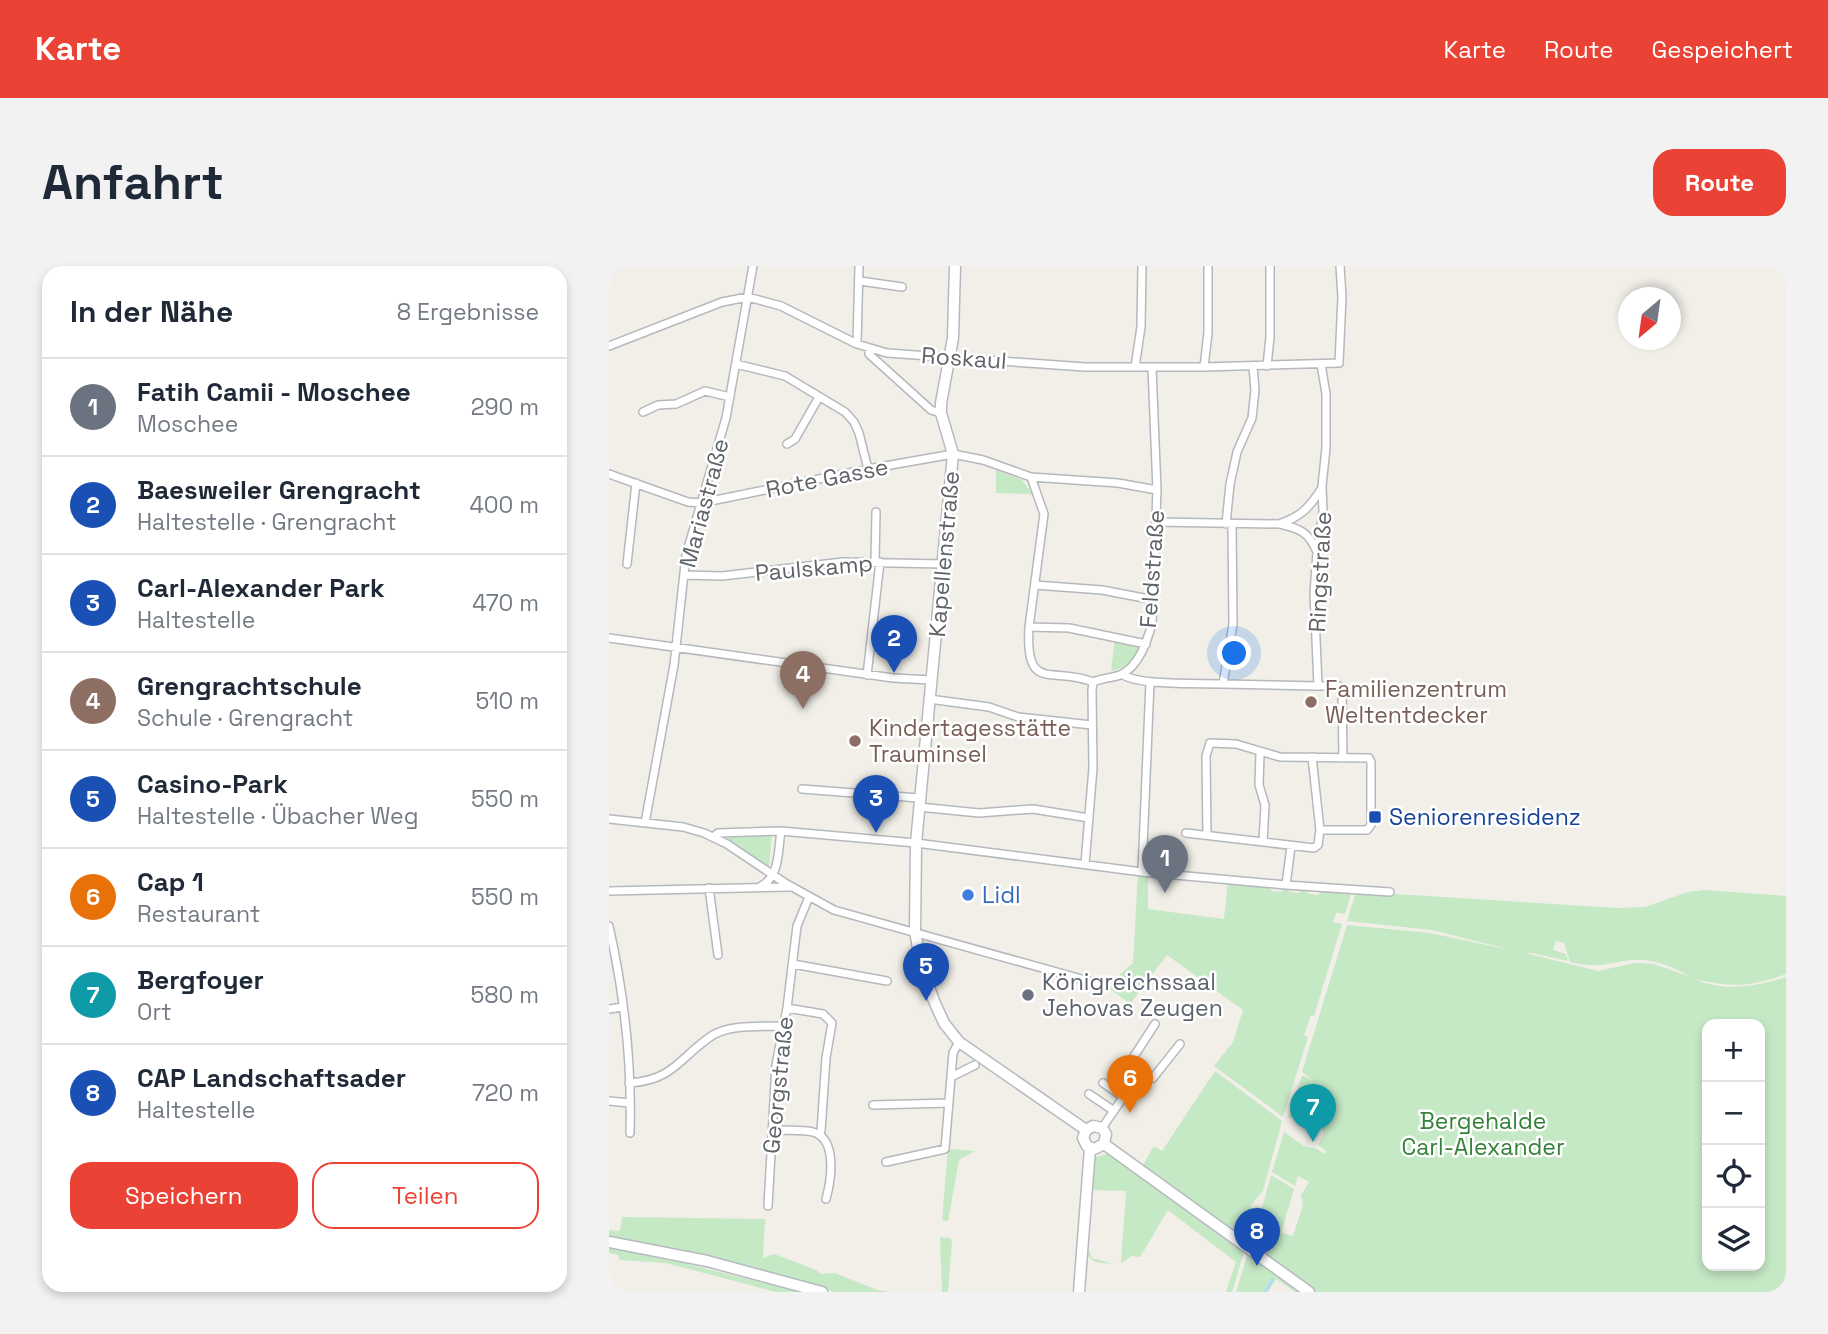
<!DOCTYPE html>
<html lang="de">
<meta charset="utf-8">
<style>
:root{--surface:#fff;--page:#f2f2f3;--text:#1f2937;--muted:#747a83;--line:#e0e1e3;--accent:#ea4335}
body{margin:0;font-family:"Space Grotesk",sans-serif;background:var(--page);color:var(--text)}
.controls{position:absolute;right:21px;bottom:21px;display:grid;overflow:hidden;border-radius:14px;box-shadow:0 4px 10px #0003}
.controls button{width:63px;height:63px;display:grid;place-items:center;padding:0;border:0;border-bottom:2px solid var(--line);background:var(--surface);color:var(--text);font:35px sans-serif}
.compass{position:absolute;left:1009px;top:21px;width:63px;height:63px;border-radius:50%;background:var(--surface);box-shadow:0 4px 10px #0003;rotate:209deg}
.you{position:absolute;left:626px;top:388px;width:24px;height:24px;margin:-18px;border:5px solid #fff;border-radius:50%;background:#1a73e8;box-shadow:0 0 0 10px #1a73e833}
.badge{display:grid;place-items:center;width:46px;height:46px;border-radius:50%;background:var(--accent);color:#fff;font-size:23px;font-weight:700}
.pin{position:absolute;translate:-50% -58px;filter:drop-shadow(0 2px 4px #0008)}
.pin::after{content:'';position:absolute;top:37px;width:24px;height:21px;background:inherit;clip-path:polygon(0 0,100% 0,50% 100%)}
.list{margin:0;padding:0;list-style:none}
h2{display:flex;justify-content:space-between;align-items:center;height:91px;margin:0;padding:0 28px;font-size:30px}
h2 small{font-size:23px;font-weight:400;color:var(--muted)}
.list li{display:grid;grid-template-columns:46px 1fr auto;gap:21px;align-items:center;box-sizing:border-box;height:98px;padding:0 28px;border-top:2px solid var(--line)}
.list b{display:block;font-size:26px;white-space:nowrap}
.list p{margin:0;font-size:23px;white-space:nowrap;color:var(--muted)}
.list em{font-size:23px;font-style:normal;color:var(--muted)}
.actions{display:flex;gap:14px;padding:21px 28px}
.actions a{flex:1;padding:16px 0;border:2px solid var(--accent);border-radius:21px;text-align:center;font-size:24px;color:var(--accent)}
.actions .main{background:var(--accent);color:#fff}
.icon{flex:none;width:38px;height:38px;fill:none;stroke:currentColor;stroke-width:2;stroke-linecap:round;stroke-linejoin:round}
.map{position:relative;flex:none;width:1177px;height:1026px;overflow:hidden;border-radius:21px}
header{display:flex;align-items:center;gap:42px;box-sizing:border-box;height:98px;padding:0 35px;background:var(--accent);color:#fff}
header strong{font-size:33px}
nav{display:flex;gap:38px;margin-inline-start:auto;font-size:24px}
.intro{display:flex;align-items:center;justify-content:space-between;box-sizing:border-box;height:168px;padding:0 42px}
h1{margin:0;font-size:49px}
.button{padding:18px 32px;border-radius:21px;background:var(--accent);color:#fff;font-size:24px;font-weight:700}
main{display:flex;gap:42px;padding:0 42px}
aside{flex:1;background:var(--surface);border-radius:21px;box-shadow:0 4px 10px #0003}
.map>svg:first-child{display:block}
</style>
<header>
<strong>Karte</strong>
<nav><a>Karte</a><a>Route</a><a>Gespeichert</a></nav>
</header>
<div class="intro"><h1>Anfahrt</h1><a class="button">Route</a></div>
<main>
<aside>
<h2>In der Nähe<small>8 Ergebnisse</small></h2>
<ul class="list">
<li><span class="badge" style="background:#6b7280">1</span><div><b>Fatih Camii - Moschee</b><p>Moschee</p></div><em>290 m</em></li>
<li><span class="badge" style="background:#1a4fb4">2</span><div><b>Baesweiler Grengracht</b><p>Haltestelle · Grengracht</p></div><em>400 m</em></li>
<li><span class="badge" style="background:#1a4fb4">3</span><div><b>Carl-Alexander Park</b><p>Haltestelle</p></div><em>470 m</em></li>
<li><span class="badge" style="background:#8d6e63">4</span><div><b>Grengrachtschule</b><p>Schule · Grengracht</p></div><em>510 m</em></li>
<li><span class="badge" style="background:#1a4fb4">5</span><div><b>Casino-Park</b><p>Haltestelle · Übacher Weg</p></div><em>550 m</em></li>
<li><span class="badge" style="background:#e8710a">6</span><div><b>Cap 1</b><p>Restaurant</p></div><em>550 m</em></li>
<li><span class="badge" style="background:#0f9aa8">7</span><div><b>Bergfoyer</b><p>Ort</p></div><em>580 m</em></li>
<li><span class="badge" style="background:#1a4fb4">8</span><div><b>CAP Landschaftsader</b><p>Haltestelle</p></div><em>720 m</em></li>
</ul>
<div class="actions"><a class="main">Speichern</a><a>Teilen</a></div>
</aside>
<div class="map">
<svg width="1177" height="1026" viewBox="0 0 1177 1026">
<rect width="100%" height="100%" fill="#f1efe8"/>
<path fill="#c5e8c5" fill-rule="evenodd" d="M387 204 413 214 425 230 420 228 387 227Z
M506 373 531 380C526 393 516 403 502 405Z
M163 567 160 601 118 575 121 570Z
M529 607 539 608V643L615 653 619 616 659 620 663 625 672 626 675 621 681 626 690 627 693 623 700 628 709 629 712 624 733 625 734 627 742 628 736 648 727 647 724 656 733 658 705 750 702 749 695 769 699 771 674 851 605 800 624 776 634 744 558 689 521 738 501 723 509 710 524 697Z
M1095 624 1177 630V708C1137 722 1125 721 1085 713 1116 726 1146 721 1177 711V1026H705L690 1015 686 1008 655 987 657 983 643 974 644 971 662 976 664 972 641 953 668 962 669 957 645 940 653 942 662 909 685 923 672 967 684 970 694 939 692 929 700 916 689 910 686 920 663 906 675 866 695 880 708 883 715 888 717 885 709 879 715 867 712 861 679 851 693 809 705 815 693 806 738 659 821 667 906 685 823 664 738 655 746 629 786 628 1008 642 1036 641 1079 626ZM947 675 955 677 961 696C992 703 995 697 1023 694 1044 692 1064 701 1082 711L1045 698 1026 697 989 705 916 687H923L959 695 957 688 944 684ZM1098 758H1151V1000H1098Z
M606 805 673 855 654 925 641 940 665 959 639 951 637 955 661 974 638 968 636 973 534 899 545 880 553 885Z
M339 883 366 885 350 894 339 955 333 954Z
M501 887 603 959 635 986 623 1026H617L627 996 559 944 531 991 522 990 512 998 517 925 483 924 479 984 483 992 504 998C494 997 483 998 478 988L484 892Z
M13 951 156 953 154 992 165 988 207 1004 212 1008 226 1007 268 1024 281 1026H226L128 998 53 981 0 973V964L11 965Z
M331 971 341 972 343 975 339 1026H333Z
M0 982 74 997 191 1026H167L57 997 11 994 9 989 0 987Z
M638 990 695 1026H686L667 1013 659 1026H627Z"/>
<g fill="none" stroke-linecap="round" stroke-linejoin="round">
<path stroke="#aadaff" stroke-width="2" d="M656 1026 664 1013"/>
<defs>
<path id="street" d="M251 15 293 21
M248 78 250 0
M0 80 113 36 139 31 172 40 248 78 278 87 476 101H595L730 97 733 31 731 0
M260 83V88L322 144 332 147
M127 98 176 110 236 146 245 156 250 167 259 203
M658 100 661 71V0
M526 101 532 61 533 0
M595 101 599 67V0
M34 146 49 139 67 138 96 125 121 131
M178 178 186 173 210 131
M0 208 79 236 92 237 259 203 344 188 374 194 422 211 509 217 548 224
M422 211 435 248 420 361C416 429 444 399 484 416
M547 256 670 258C693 250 700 242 713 222
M617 258 621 218 628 186 643 152 646 124 644 101
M623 258 624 358 614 418 709 420 705 327 708 286 714 246 713 220 717 182V128L712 98
M671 258C689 262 700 266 707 284
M266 296 267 246
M18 298 27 217
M75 309 113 310 234 296 334 298
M426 319 493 324 545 334
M420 361 460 362 537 378
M0 372 284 412 322 414
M513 408C527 420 594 417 614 418
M258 409 271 296
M484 416C493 412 503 412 511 409 530 401 538 375 543 358L548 224 543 102
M709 420H730L733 423 734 492
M320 433 380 441 409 451 483 459
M651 487 650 519 656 539 654 576
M193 523 310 532
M310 541 370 547 424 543 480 552
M0 553 74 561 95 567 118 578 176 617 225 644 487 717
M36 557 65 399 77 289 117 152 144 0
M577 567 705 582 709 579 711 564 703 491
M598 569 597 490 601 477 627 478 671 491 760 492 762 496V559L758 564H711
M104 571 109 567 172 565 307 577 533 606 677 619 781 626
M476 598 484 502 483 424 484 416
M533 606 541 416
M677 619 682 580
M152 620C171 611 169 583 172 565
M100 622 109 689
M0 625 181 621
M0 660C15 727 23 798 21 867
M184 698 278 715
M178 742 214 748 223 757 217 792 212 865 210 869
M0 743 14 741
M546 758 522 795 544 812 571 778
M342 811 366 799
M20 817C66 814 70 791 104 769 122 758 153 761 174 760
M494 817 514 831
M480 828 505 845
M0 835 21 837
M264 839 340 837
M493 862 533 804
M164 864C176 865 191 863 204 866 229 873 222 915 217 933
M277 896 336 883 344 787 350 776
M159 940 167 799 178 742 188 660 200 631"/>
<path id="secondary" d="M346 0 344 72 332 137V147L344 188 307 577 306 665 312 699 325 735 335 757 350 776 477 864
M477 864 474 872 478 880 485 883 495 878
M477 864 484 860 493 862 497 868 495 878
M495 878 700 1026
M0 976 98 995 213 1026
M470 1026 481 882"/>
</defs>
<use href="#street" stroke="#b5b8bc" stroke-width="10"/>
<use href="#secondary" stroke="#b6babf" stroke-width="13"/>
<use href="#street" stroke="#fff" stroke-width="7"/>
<use href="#secondary" stroke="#fff" stroke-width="10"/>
</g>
<g fill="#8d6e63" stroke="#fff" stroke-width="2.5">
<circle cx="702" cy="436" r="7"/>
<circle cx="246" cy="475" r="7"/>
</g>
<rect fill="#1a4fb4" stroke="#fff" stroke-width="2.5" x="759" y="544" width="14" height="14" rx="3.5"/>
<circle fill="#3f7fe0" stroke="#fff" stroke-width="2.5" cx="359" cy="629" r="7"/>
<circle fill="#6b7280" stroke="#fff" stroke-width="2.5" cx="419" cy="729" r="7"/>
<g text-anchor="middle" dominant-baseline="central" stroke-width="5" stroke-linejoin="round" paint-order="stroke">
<g font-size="23" fill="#5f6368" stroke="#fff">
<text transform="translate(355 92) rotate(4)">Roskaul</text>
<text transform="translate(218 212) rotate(-11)">Rote Gasse</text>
<text transform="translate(95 237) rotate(-75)">Mariastraße</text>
<text transform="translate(335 288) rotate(-85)">Kapellenstraße</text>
<text transform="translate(205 302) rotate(-5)">Paulskamp</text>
<text transform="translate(543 303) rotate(-86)">Feldstraße</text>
<text transform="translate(711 306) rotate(-87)">Ringstraße</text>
<text transform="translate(169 819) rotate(-84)">Georgstraße</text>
</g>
<g font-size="23" fill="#785e54" stroke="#fff" text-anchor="start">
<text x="716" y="423">Familienzentrum<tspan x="716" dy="26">Weltentdecker</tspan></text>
<text x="260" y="462">Kindertagesstätte<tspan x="260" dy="26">Trauminsel</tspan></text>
</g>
<g font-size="23" fill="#164399" stroke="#fff" text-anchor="start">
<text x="780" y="551">Seniorenresidenz</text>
</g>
<g font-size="23" fill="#366cbe" stroke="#fff" text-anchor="start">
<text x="373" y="629">Lidl</text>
</g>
<g font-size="23" fill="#5b616d" stroke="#fff" text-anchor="start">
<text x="433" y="716">Königreichssaal<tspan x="433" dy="26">Jehovas Zeugen</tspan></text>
</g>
<g font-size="23" fill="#348238" stroke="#fff">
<text x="874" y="855">Bergehalde<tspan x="874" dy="26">Carl-Alexander</tspan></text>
</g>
</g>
</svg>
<div class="controls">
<button>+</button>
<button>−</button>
<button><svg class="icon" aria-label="locate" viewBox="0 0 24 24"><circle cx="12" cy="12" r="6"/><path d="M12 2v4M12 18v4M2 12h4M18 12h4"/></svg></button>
<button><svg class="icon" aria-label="layers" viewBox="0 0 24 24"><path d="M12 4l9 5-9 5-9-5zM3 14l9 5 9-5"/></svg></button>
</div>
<svg class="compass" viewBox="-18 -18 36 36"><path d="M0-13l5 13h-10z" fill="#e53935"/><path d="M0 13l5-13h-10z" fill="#747a83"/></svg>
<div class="you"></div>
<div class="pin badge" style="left:556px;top:627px;background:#6b7280">1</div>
<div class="pin badge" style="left:285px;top:407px;background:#1a4fb4">2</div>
<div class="pin badge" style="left:267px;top:567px;background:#1a4fb4">3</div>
<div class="pin badge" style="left:194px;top:443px;background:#8d6e63">4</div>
<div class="pin badge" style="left:317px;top:735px;background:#1a4fb4">5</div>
<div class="pin badge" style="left:521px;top:847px;background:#e8710a">6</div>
<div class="pin badge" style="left:704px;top:876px;background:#0f9aa8">7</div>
<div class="pin badge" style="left:648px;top:1000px;background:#1a4fb4">8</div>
</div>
</main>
